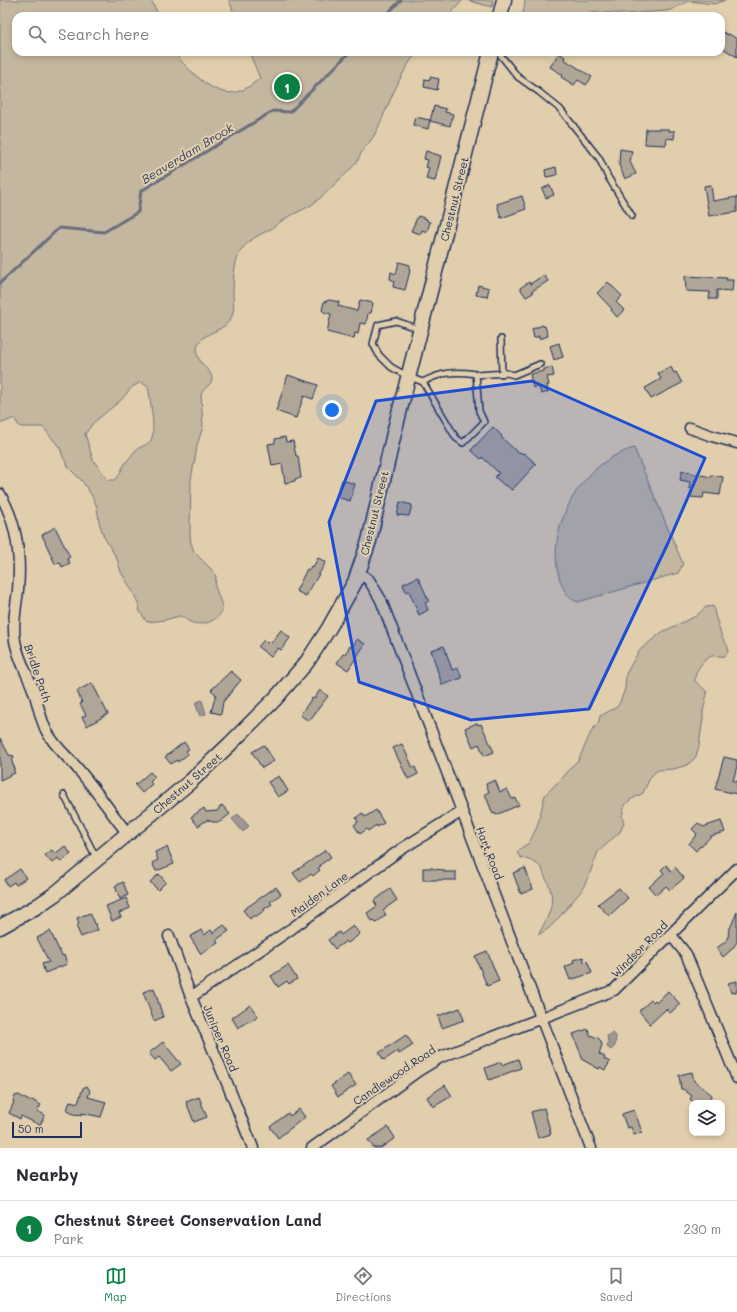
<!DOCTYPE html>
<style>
:root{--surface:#fff;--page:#f2f2f3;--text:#2b2b33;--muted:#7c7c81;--line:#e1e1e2;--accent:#0b8043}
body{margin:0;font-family:Mali,sans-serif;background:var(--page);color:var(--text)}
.controls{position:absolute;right:12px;bottom:12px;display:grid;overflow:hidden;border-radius:8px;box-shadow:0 2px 6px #0003}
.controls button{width:36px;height:36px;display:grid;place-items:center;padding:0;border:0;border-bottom:1px solid var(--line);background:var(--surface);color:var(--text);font:20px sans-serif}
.scale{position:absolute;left:12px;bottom:10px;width:70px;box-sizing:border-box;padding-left:4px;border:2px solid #1b2f5e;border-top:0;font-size:11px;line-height:14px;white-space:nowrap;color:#1b2f5e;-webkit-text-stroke:3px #e1ceac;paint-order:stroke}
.you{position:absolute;left:332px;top:410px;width:14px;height:14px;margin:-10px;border:3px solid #fff;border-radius:50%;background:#1a73e8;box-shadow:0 0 0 6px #1a73e833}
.badge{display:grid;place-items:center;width:26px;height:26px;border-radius:50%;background:var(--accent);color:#fff;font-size:13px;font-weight:700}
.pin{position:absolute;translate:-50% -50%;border:2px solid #fff;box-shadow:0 1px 4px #0006}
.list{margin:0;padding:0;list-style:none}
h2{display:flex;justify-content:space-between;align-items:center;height:52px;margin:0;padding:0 16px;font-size:17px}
h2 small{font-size:13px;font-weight:400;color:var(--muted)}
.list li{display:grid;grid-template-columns:26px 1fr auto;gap:12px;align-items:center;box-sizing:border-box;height:56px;padding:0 16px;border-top:1px solid var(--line)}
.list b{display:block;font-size:15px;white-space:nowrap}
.list p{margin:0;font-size:13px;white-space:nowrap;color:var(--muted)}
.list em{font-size:13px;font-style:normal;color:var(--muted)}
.icon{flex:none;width:22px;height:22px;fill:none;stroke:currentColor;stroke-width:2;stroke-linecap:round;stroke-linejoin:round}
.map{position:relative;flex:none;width:737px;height:1148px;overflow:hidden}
.search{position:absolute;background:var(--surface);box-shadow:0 2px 6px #0003;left:12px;right:12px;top:12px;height:44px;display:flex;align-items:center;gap:10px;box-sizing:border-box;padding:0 14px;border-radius:12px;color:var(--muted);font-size:15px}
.sheet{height:108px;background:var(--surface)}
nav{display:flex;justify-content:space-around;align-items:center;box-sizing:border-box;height:56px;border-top:1px solid var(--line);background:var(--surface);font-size:11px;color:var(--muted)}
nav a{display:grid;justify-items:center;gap:2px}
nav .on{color:var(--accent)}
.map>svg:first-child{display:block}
</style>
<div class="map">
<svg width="737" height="1148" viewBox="0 0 737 1148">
<rect width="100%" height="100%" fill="#e1ceac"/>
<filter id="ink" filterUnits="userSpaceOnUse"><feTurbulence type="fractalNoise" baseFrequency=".025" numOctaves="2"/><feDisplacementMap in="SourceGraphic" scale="8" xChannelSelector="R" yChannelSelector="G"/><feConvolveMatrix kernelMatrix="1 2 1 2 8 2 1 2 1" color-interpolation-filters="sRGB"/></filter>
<g filter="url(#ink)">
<path fill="#c4b7a0" stroke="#70737f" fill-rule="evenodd" d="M0 0H151L159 16H16V52H175C182 64 190 70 200 79 222 97 238 98 260 78L249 52H417C398 76 389 105 376 132 373 138 370 142 365 147 362 150 360 156 358 160 353 167 346 174 339 180 330 189 320 199 310 206 303 210 295 213 288 217 282 220 277 225 271 229 259 235 247 240 240 252 234 263 233 282 233 294 233 305 236 309 230 320 222 333 199 332 197 349 195 362 212 370 212 378 212 386 203 387 201 395L203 427 197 445 196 453 191 479 190 535 191 543 194 552 214 572 216 577 215 586 223 609C218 621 203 627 190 622 186 620 184 616 179 616L165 620 147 622 140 612 139 606 134 594 121 572 117 559 104 537 99 522 97 507 92 496 83 482 69 468 63 457 60 448 43 427H22L19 426 14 418 0 424ZM141 382 148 387C150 397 156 432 151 440 147 446 139 446 134 452 131 457 125 462 123 467 120 472 120 476 115 480H108L93 460 85 434 93 423 121 400 132 387Z
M229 0H463L448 16H235Z
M466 0H493L492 7Z
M525 0H725L714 4 688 1 673 9 666 11 626 14 601 12 581 14 578 16H523Z
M634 448 683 564 678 573 578 602C566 598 563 588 559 577 547 532 574 478 614 456 620 453 627 450 634 448Z
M713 606 714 608 715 615 722 637 728 647V652L725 656C721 657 717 655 712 656 703 659 694 672 695 681L707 692V694L703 711V718L699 746 696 756 693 760 687 765 674 769 659 770 655 772 650 778 643 793 630 800 626 804 624 807 622 817 624 823 620 832 598 852 589 875 582 890 555 922 548 929 538 935C550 914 558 900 545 877 543 872 542 867 537 864 531 860 527 860 520 857L517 853 521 848 529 843 537 827 545 795 565 775 573 765 578 761 591 732 599 721 600 716 617 707 620 702 625 689 626 674 637 654 641 649 662 632 696 616 706 607Z"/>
<path fill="#9e9792" stroke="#6a6d7d" d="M202 700 206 714 200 716 195 703Z
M238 814 249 826 243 832 232 819Z
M612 1033 616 1036 615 1046 611 1050 607 1047 608 1042 607 1036Z"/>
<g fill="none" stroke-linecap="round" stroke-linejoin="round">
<path stroke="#6a6d7d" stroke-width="3" d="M385 16 401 0
M0 283 59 228 104 232 138 212 141 191 273 111 290 112 350 52"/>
</g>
<path fill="#b0a698" stroke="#1b2f5e" d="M721 31 728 35 729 34 737 39V57L721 47Z
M559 53 565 57 564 59 592 77 586 85 578 80 574 85 561 77 563 75 550 67Z
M430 77 439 79 437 90 424 87 425 79 430 80Z
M434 106 446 109 445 112 453 114 450 126 430 121Z
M415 117 430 120 428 129 413 125Z
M646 129H669V131H675L674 139 667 138 666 145 645 144Z
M620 149 632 151 630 162 636 174 625 179 619 165Z
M426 151 441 156 435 181 426 179 429 168 426 167 428 160 424 159Z
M556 167 557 175 546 177 545 170Z
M550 185 554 195 546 198 542 189Z
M711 185 713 201 737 197V212L709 216 704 186Z
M522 196 526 209 501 218 497 204Z
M418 216 427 219V221L430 222 427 232 422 230 421 234 411 231Z
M399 262 410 265 409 271H410L405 290 393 287 394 281 390 279 391 272 396 274Z
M544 275 548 281 532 291 533 293 526 297 520 288 529 282 530 284Z
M685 276 727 278 726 280H733L732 291 717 290V299H709L710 292 686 291Z
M608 282 622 296 616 302 624 310 617 317 611 310 612 309 597 293Z
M478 285 489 288 487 297 476 295Z
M329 300 339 302 338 306 357 311 360 300 373 303 371 313H368L366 324 360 323 358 334 355 333 354 339 327 332 331 314 324 312 322 310 324 302Z
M543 325 544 327 545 326 548 336 539 339V336L534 338 532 329Z
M559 343 563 357 554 360 550 346Z
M552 367 554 376 547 377 549 385H547L548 392 541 394 539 387 533 388 530 374 544 371V369Z
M671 367 674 373 676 372 682 383 651 399 645 388 661 379 658 373Z
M288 375 318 385 313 399 304 396 296 418 276 411Z
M493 427 502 436 501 437 518 453 520 452 523 454 524 453 536 464 512 490 506 485 505 486 495 477 499 473 482 457 481 459 471 450Z
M285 437 286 442 293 441 296 456H298L301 478 295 479V481L285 483 282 464 272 466 268 444 275 443V439Z
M682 471 711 477V475L723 477 720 495 704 493 703 498 690 497 692 489 689 488 690 482 680 480Z
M342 480 355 484 350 501 337 497Z
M400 502 412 505 409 516 397 515Z
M55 527 70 557 67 559 70 563 62 567 60 562 55 564 42 535Z
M318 558 326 562 306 596 296 591 307 569 309 570 311 566 313 567Z
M418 577 429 601 425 603 428 610 419 615 409 591 406 592 403 584Z
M281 630 290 638 281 650 278 648 271 657 258 647 264 640 267 643 269 641 271 643Z
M357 639 365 644 348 670 337 663 343 654H345L350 646 352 648Z
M444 646 452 670 458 668 462 678 442 685 431 650Z
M231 671 241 680 223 702 221 714 211 712 216 694 211 690Z
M92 683 108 714 87 726 82 717 86 715 80 704 82 703 77 691Z
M320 690 328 696 309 721 300 715 312 698 314 699Z
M477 723 478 725 481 724 494 752 484 756 479 744 473 747 465 728Z
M0 738 9 755 14 756 12 762 15 769 13 770 15 773 0 780Z
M184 742 189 749 186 751 188 754 178 762 177 760 171 764 165 757Z
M402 744 413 768 415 767 418 774 408 779 393 748Z
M264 745 274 761 262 768 252 752Z
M724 757 737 760V766L733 781H737V794L715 789Z
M150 772 155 777 150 782 152 784 142 793 135 785Z
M279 776 288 791 278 797 268 782Z
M495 780 500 792 507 789 512 799 515 798 519 805 496 815 495 813 493 814 485 794 489 792 486 784Z
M222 805 230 814 220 822H213L207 820 198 826 191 817 204 808 206 812 217 811Z
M376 810 384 823 377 827 376 825 368 831 367 829 360 834 354 825 358 822 356 818 362 813 365 817Z
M721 821 725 832 711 836 701 847 700 846 696 851 689 844 697 834 692 829 698 823 703 827Z
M65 846 71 854 61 862 58 858 52 863 45 855 52 850 55 854Z
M167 847 174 864 156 871 152 863 158 860 155 852Z
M326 850 331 857 320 865 321 866 318 868 320 870 313 876 311 874 300 882 293 873Z
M666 865 671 871 675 867 684 878 670 890 666 886 656 895 649 887 664 873 661 870Z
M423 868H433L434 869 444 870V872H456V880H423Z
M525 868 533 889 521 894 513 873Z
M20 869 26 878 16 885 14 882 8 886 4 880Z
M159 874 166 882 158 890 150 882Z
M123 882 128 895 120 899 115 886Z
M276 887 281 894 270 902 272 904 264 909 265 910 255 917 254 915 250 919 243 910Z
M619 888 628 898 609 916 598 904Z
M390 889 397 900 383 910 386 915 376 923 374 920 372 921 367 913 377 906 374 901Z
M126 898 130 908 119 913 121 917 112 921 106 906Z
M737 912V942L732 949 723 957 717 948 726 941 729 934 728 933Z
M90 913 98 930 81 937 76 926 79 924 77 918Z
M224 925 229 931 216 940 218 943 201 954 190 937 201 930 204 935 211 930 213 933Z
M353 926 360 934 348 943 346 941 335 949 328 940 339 932 341 935Z
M50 931 62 956 64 955 67 964 45 973 42 964 49 962 37 938Z
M487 951 499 981 487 986 475 956Z
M583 957 584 962 587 961 592 973 570 980 565 967 574 963 573 960Z
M288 965 297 979 289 984 287 981 278 987 271 976Z
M737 981V992L731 993 728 983Z
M154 988 163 1017 154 1021 143 992Z
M668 991 680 1004 670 1013 666 1009 650 1024 639 1011 651 1000 653 1002 655 1000 657 1002Z
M250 1005 258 1016 249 1022 248 1021 238 1028 232 1018Z
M460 1008 464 1020 442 1028 438 1016Z
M588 1029 590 1035 598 1038 601 1041 602 1045 599 1054 605 1057 604 1059 610 1062 605 1070 600 1067 599 1069 583 1060 573 1034Z
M406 1035 413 1045 399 1054 398 1051 384 1060 379 1053Z
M163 1042 181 1064 171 1071 159 1057 155 1060 149 1053Z
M518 1059 521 1068 489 1080 485 1068 501 1062 502 1065Z
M692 1072 694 1081 712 1095 706 1103H695L690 1099 692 1096 683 1089H681L679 1075Z
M348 1074 356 1085 338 1097 331 1086Z
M445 1085 452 1096 433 1107 427 1097Z
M87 1086 90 1091 88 1097 106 1102 101 1117 82 1113 81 1115 78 1114V1115L70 1113V1111L67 1110 70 1101 78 1103 83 1088Z
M19 1095 29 1101 32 1100 41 1105 37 1111 45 1115 40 1125 21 1116 20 1119 9 1113 14 1102 13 1101 15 1096Z
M199 1097 207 1117 194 1122 186 1102Z
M544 1108 551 1134 538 1138 531 1112Z
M299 1109 305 1117 278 1138 270 1127 288 1113 290 1116Z
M634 1110 642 1132 634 1135 631 1127 627 1128 622 1114Z
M388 1127 395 1138 381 1148H374L368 1140Z"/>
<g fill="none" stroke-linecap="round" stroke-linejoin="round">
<defs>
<path id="lane" d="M498 52 518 77 539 92 560 109 599 158 608 177 632 216
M419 329 396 321 378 325 373 344 379 355 391 367 409 377 423 382 456 438 463 443 484 422 479 411 476 374C455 371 441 372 423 382
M501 339 502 374
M476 375 507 373 514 375 540 364
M64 795 97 859"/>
<path id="street" d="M690 428 712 436 737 443
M0 494C17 523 21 557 18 590 16 608 12 624 15 641 18 657 25 670 31 684 38 700 39 717 47 732 55 747 68 757 78 769 96 790 111 813 128 834
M358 572 369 580 381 600 591 1148
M671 935 686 954 737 1078
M169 936 191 997 227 1083 253 1148
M191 997 291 929 400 850 462 811
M312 1148 418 1071 441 1057 614 990 737 869"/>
<path id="secondary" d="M500 16 504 0
M0 927 36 907 55 894 191 781 230 744 275 699 307 662 329 628 355 582 369 541 394 433 491 52"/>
</defs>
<use href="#lane" stroke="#1b2f5e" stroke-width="8"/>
<use href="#street" stroke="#1b2f5e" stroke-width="13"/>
<use href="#secondary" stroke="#1b2f5e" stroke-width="17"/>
<use href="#lane" stroke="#e1ceac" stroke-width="5"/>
<use href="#street" stroke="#e1ceac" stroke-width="10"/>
<use href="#secondary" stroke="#e1ceac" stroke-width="14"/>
</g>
</g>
<path fill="#1d4ed8" fill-opacity="0.2" stroke="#1d4ed8" stroke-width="3" stroke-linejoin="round" d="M532 381 705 458 668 543 589 709 471 720 359 682 329 522 376 401Z"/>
<g text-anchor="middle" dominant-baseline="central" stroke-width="4" stroke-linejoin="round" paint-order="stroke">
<g font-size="11" fill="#1b2f5e" stroke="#e1ceac">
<text transform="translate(454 199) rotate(-76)">Chestnut Street</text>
<text transform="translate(374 513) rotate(-76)">Chestnut Street</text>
<text transform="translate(38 673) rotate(71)">Bridle Path</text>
<text transform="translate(187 783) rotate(-41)">Chestnut Street</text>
<text transform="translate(490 853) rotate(69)">Hart Road</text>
<text transform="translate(319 894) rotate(-36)">Maiden Lane</text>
<text transform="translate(639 949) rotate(-45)">Windsor Road</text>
<text transform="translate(221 1038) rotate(67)">Juniper Road</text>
<text transform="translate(394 1075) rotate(-34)">Candlewood Road</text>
</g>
<g font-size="12" font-style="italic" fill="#2f3f66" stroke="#e1ceac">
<text transform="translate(187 153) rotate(-31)">Beaverdam Brook</text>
</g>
</g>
</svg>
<div class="controls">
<button><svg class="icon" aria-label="layers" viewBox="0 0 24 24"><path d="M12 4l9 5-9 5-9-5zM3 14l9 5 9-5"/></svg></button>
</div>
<div class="scale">50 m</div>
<div class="you"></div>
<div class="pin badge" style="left:287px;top:87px">1</div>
<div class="search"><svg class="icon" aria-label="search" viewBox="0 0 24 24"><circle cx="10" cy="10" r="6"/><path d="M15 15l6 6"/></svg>Search here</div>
</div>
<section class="sheet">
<h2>Nearby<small></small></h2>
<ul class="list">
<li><span class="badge">1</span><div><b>Chestnut Street Conservation Land</b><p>Park</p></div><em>230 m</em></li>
</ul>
</section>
<nav>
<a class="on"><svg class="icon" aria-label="map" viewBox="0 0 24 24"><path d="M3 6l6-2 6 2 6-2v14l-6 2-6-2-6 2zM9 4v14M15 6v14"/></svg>Map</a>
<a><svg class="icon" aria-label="directions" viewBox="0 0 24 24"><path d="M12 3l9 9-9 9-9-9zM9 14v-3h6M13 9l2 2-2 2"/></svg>Directions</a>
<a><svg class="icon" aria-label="saved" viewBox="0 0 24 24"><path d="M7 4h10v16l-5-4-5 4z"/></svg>Saved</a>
</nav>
